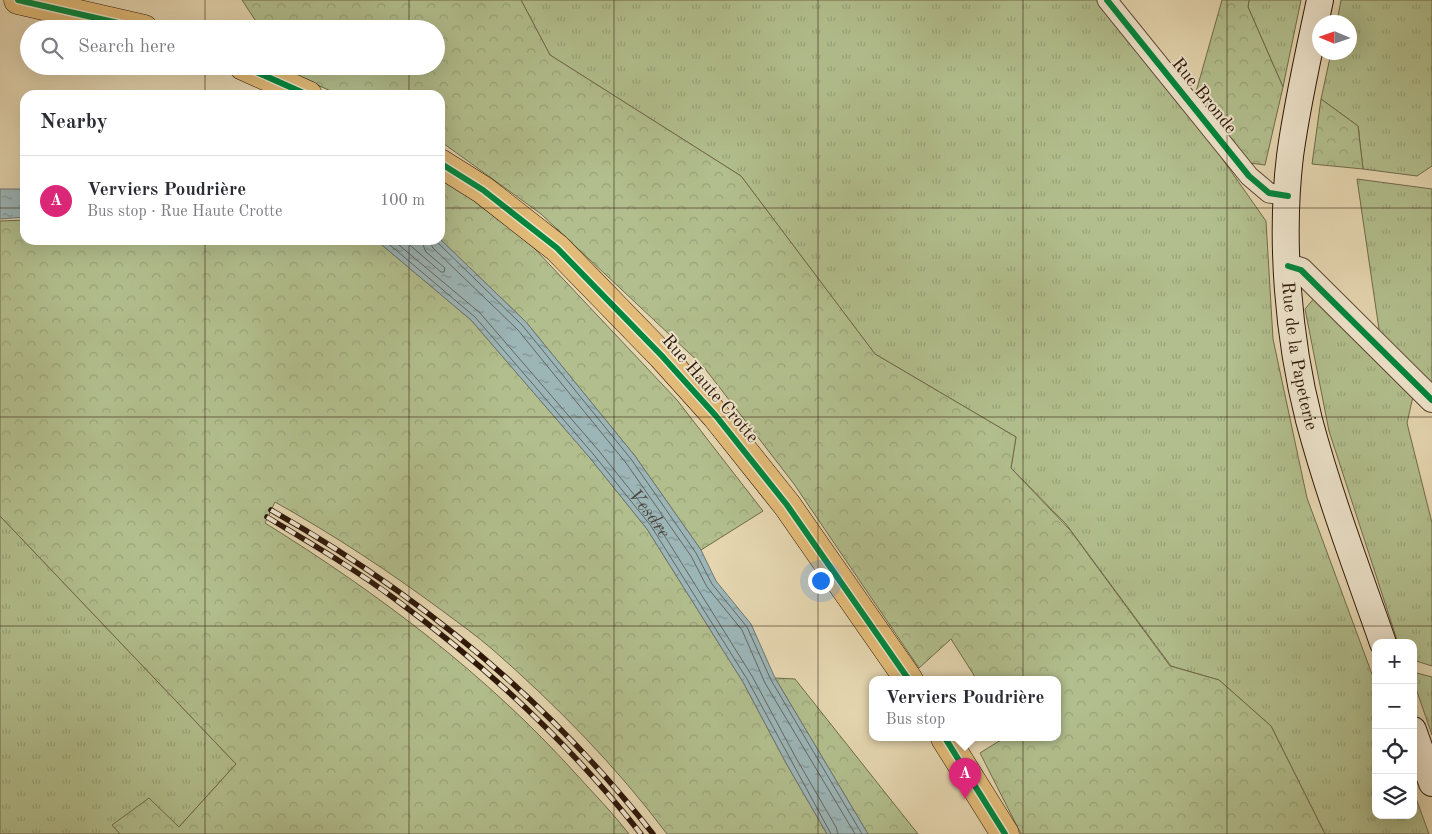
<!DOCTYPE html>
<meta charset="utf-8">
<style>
:root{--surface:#fff;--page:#f7f7f7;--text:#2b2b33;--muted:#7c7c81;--line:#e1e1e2;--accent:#db2777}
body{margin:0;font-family:"Old Standard TT",serif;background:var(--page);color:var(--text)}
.controls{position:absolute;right:15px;bottom:15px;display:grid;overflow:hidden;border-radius:10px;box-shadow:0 5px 20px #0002}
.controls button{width:45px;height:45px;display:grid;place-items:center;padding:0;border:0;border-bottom:1px solid var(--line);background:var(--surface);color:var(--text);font:25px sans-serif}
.compass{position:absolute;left:1312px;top:15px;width:45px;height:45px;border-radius:50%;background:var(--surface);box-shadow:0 5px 20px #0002;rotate:272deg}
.you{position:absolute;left:820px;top:580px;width:18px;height:18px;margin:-12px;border:4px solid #fff;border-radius:50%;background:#1a73e8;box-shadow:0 0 0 8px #1a73e833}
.badge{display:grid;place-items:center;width:32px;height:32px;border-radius:50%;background:var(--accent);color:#fff;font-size:16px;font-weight:700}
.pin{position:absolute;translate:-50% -41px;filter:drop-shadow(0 1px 2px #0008)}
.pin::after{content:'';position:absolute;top:26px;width:18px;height:15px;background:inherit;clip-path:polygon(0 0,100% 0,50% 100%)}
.popup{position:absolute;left:869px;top:676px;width:192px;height:65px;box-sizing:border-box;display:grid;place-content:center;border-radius:10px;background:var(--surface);filter:drop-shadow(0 1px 4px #0005);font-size:16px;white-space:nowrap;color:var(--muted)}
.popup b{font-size:19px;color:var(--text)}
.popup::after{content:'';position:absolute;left:50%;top:100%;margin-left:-10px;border:10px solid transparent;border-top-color:var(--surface)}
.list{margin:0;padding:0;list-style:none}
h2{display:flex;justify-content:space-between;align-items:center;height:65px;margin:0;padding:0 20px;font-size:21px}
h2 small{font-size:16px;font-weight:400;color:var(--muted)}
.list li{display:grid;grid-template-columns:32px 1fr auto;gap:15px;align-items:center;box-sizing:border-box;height:90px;padding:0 20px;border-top:1px solid var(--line)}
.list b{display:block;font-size:19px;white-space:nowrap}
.list p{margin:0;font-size:16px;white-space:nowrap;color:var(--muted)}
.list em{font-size:16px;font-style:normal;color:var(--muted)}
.icon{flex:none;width:28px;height:28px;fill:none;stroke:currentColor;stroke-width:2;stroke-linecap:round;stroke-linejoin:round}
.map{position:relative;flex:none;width:1432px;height:834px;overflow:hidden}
.search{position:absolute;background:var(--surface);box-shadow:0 5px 20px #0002;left:20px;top:20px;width:425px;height:55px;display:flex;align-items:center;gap:12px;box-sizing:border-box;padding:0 18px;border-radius:28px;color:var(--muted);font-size:19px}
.panel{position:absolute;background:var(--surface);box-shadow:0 5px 20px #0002;left:20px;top:90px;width:425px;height:155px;border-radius:15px}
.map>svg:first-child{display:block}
</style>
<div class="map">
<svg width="1432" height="834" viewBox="0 0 1432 834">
<defs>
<pattern id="grass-tufts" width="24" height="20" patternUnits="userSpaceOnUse" patternTransform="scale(1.25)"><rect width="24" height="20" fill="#b2be8d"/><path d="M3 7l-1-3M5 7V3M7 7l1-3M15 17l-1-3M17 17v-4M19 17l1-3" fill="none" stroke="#99a378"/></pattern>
<pattern id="forest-crowns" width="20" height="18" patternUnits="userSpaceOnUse" patternTransform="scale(1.25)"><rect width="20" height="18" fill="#b2be8d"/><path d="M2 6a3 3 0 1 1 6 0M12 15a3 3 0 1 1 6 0" fill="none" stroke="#99a378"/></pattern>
<pattern id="water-ripples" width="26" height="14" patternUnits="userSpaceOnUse" patternTransform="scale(1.25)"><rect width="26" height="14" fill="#9cb6b8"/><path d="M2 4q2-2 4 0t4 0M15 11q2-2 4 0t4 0" fill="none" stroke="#809394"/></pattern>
</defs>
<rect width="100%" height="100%" fill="#e5d6b0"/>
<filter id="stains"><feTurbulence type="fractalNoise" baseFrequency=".004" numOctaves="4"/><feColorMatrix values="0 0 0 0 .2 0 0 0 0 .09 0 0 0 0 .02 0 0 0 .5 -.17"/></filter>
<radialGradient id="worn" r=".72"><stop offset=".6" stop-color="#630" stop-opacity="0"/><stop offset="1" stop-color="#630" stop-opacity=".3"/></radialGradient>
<path fill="url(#grass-tufts)" stroke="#706a4a" d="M521 0H1098L1209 140 1266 221 1273 339 1307 498 1376 685V815H1413V790L1429 834H1325L1271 726 1219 680 1171 666 1066 524 1011 468 1016 437 875 354 741 176 550 55Z
M1249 0H1301L1283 87 1248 7Z
M1341 0H1432V166L1417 176 1363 169 1358 126 1321 99 1331 53 1350 52V22H1337Z
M1357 179 1432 189V393L1381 343Z
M1316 296 1377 362 1414 392 1407 423 1432 523V666L1413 660V643H1398L1329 431 1305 309Z
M0 516 236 764 179 827 113 825 120 834H0Z
M1413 672 1432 677V735L1413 680Z"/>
<path fill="url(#forest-crowns)" stroke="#706a4a" d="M242 0H521L550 55 741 176 875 354 1016 437 1011 468 1070 530 1170 666 1219 680 1271 726 1325 834H1021L980 753 1004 738H1058V680H977L951 639 919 668 794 484 703 366 541 214 440 141V95H340L274 66H436V29H261Z
M1222 0H1249L1248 7 1283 87 1265 165 1242 162 1194 99Z
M1321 99 1358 126 1363 169 1312 164Z
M440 178 450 182 534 248 677 400 763 511 701 550 635 456 526 322 440 239Z
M25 220V240H376L471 320 590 458 647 529 743 682 786 763 827 834H667C616 766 556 705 492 649 477 636 460 624 444 612 390 572 334 535 275 502L265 523C378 593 487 675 576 774 594 794 613 813 629 834H120L112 825 149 798 179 827 236 764 0 516V221Z
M775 678 795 679 918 834H868Z"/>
<path fill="url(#water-ripples)" stroke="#707672" d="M0 189H25V217L0 219Z
M440 239 526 322 635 456 701 550 716 581 751 624 775 678 868 834H827L786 763 743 682 647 529 590 458 471 320 376 240Z"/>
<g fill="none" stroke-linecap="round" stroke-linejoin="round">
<g stroke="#656660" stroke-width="1">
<path d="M384 240 475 317 594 455 651 526 747 679 831 834"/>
<path id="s1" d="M393 240 480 313 599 451 656 522 752 676 796 758 836 827 838 834"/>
<path d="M404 240 441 272H444L445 268 426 252 421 240"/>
<path d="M429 240 433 248 518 330 626 463 691 556 707 587 742 630 765 683 855 834"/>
<path d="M435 240 522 325 631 459 696 553 712 584 747 627 771 680 862 834"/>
</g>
<defs>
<path id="minor" d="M1107 0 1249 176 1269 193 1288 196"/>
<path id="tertiary" d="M1288 266 1301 270 1432 400"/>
<g id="secondary">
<path id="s2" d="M1320 0C1309 52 1297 104 1290 156 1280 240 1288 338 1309 420 1329 495 1357 569 1383 643"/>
<path d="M1413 730 1432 783"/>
</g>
<path id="primary" d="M18 0 144 29
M243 66 308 95
M440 163 483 190 557 248 662 356 716 416 787 505 909 680
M945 738 1005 834"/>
</defs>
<use href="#minor" stroke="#5c4632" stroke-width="21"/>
<use href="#tertiary" stroke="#5c4632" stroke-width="26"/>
<use href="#secondary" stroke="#2e1608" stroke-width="28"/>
<use href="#primary" stroke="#2e1608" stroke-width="29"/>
<use href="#minor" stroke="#eee4cc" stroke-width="19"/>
<use href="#tertiary" stroke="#eee4cc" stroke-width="24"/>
<use href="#secondary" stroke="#eee4cc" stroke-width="26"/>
<use href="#primary" stroke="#e2bb78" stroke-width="28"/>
<defs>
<path id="rail" d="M271 510C417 593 549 701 653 834
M267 517C310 543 355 569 395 599 486 666 571 745 641 834"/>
</defs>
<use href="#rail" stroke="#2e1608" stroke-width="5.5"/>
<use href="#rail" stroke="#eee4cc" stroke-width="4" stroke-dasharray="11" stroke-linecap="butt"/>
<defs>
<path id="cycleway" d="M18 0 144 29
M1107 0 1249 176 1269 193 1288 196
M243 66 308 95
M440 163 483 190 557 248 662 356 716 416 787 505 909 680
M1288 266 1301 270 1432 400
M945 738 1005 834"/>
</defs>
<use href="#cycleway" stroke="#eee4cc" stroke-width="9"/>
<use href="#cycleway" stroke="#00873e" stroke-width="6"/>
</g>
<path fill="none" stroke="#2e1608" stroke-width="1" stroke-opacity="0.55" d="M205 0V29M409 0V29M614 0V834M818 0V834M1023 0V834M1227 0V834M205 66V95M409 66V95M0 208H25M440 208H1432M205 240V834M409 240V834M0 417H1432M0 626H1432"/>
<g text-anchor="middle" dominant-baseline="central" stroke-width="4" stroke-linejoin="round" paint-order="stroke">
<g font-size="18" fill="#2e1608" stroke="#eee4cc">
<text transform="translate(1204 96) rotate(51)">Rue Bronde</text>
<text stroke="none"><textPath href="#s2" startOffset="360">Rue de la Papeterie</textPath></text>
<text transform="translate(710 389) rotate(49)">Rue Haute Crotte</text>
</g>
<g font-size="19" font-style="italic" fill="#4f463d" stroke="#eee4cc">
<text stroke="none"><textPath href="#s1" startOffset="376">Vesdre</textPath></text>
</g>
</g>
<rect width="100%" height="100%" filter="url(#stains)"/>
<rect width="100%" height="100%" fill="url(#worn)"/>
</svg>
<div class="controls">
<button>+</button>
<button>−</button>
<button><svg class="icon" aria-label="locate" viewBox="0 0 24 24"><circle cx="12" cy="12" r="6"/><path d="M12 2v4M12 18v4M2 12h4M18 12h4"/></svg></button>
<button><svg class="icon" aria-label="layers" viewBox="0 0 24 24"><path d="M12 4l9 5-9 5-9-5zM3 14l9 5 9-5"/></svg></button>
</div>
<svg class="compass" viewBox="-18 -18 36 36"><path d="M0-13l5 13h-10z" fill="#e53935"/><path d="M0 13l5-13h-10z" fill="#7c7c81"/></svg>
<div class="you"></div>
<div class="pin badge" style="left:965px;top:799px">A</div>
<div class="popup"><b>Verviers Poudrière</b>Bus stop</div>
<div class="search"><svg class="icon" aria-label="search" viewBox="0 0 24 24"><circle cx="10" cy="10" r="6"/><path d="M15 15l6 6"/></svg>Search here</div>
<section class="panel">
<h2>Nearby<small></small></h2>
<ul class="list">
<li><span class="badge">A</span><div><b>Verviers Poudrière</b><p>Bus stop · Rue Haute Crotte</p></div><em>100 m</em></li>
</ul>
</section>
</div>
